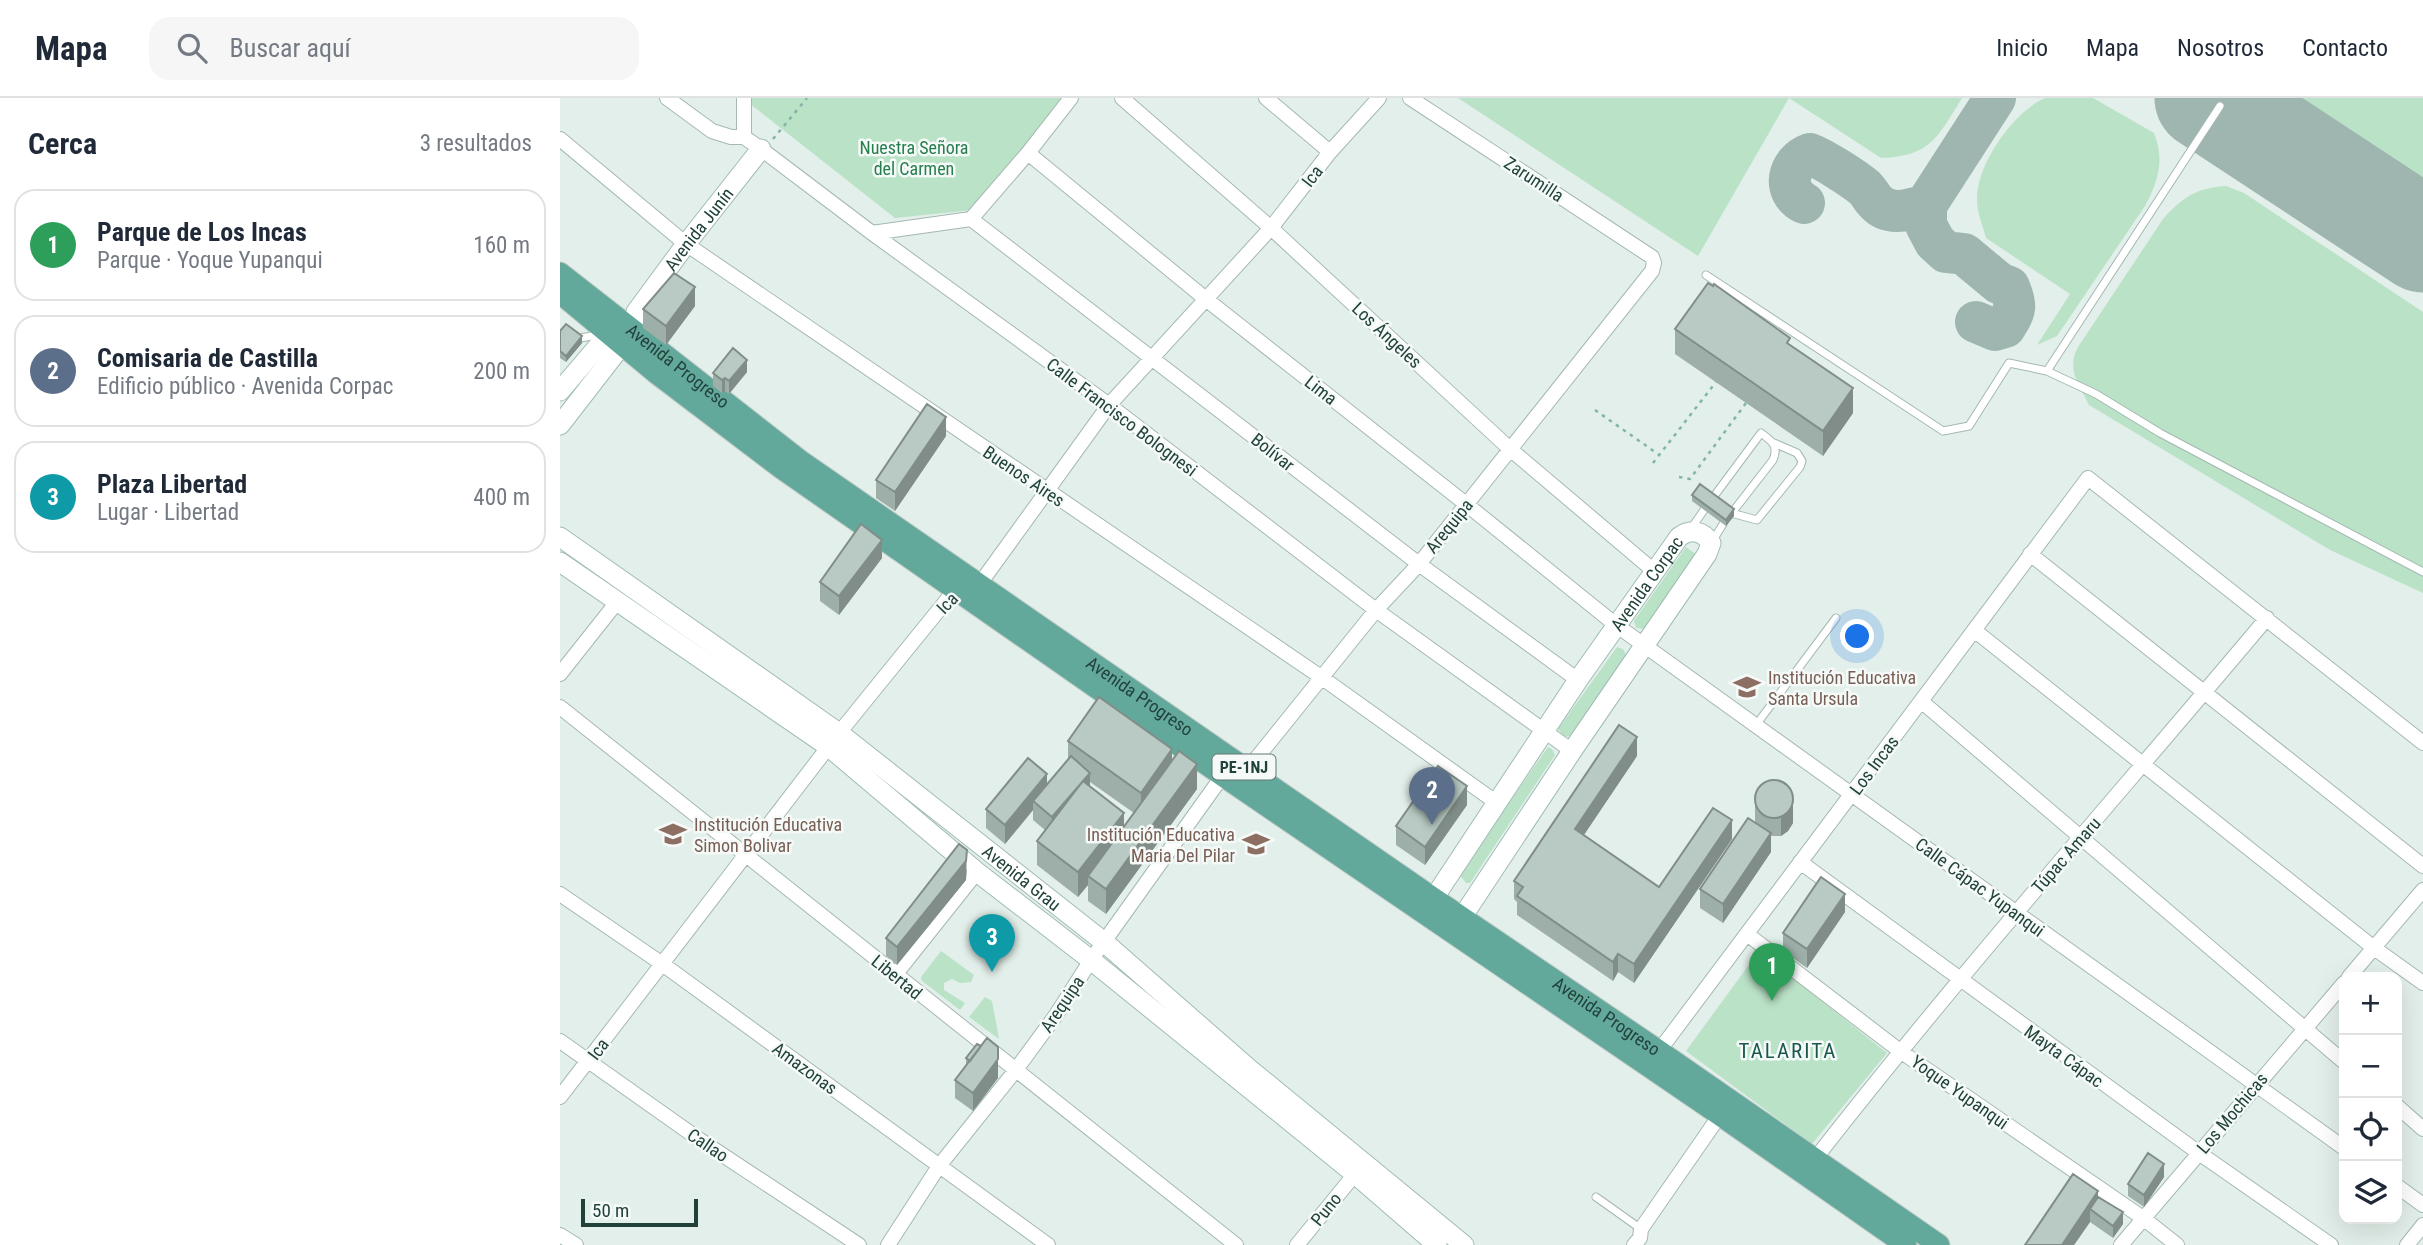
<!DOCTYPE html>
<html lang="es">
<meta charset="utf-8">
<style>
:root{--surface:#fff;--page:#f6f6f7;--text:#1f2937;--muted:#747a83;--line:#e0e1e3;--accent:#845243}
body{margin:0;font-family:"Roboto Condensed",sans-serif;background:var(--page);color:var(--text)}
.controls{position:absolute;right:21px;bottom:21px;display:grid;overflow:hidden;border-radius:14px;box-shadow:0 7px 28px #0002}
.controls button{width:63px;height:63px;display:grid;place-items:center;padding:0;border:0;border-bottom:2px solid var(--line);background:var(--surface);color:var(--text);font:35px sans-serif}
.scale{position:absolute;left:21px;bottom:18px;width:117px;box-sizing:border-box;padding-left:7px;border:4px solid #21423b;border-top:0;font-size:19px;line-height:24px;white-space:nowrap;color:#21423b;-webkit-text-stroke:5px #f5faf8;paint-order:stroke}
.you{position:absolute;left:1298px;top:539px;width:24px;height:24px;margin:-18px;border:5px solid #fff;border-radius:50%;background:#1a73e8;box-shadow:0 0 0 10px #1a73e833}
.badge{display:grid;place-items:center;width:46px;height:46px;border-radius:50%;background:var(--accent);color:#fff;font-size:23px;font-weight:700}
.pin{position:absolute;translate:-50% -58px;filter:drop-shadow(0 2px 4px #0008)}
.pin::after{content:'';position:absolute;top:37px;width:24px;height:21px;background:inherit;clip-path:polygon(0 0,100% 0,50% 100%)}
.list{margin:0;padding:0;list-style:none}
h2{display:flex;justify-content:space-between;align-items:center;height:91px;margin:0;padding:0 28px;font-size:30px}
h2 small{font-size:23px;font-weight:400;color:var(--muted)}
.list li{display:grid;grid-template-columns:46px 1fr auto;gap:21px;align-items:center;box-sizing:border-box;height:112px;margin:0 14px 14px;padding:0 14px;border:2px solid var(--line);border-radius:21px}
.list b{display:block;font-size:26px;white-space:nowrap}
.list p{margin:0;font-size:23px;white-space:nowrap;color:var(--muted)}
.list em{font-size:23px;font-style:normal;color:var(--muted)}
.icon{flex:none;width:38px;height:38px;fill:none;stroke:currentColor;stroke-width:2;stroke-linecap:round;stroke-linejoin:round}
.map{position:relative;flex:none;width:1863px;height:1147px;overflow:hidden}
header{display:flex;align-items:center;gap:42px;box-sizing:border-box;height:98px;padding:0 35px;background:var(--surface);border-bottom:2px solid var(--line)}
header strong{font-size:33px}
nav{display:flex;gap:38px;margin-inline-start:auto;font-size:24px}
.search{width:490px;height:63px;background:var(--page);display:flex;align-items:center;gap:18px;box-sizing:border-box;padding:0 24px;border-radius:21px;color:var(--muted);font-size:26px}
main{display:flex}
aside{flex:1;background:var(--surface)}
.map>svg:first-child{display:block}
</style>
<header>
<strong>Mapa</strong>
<div class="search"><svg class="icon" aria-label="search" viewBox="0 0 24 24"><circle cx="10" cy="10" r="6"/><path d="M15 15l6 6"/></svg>Buscar aquí</div>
<nav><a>Inicio</a><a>Mapa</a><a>Nosotros</a><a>Contacto</a></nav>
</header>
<main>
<aside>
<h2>Cerca<small>3 resultados</small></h2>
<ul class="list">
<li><span class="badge" style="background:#2e9e5b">1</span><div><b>Parque de Los Incas</b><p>Parque · Yoque Yupanqui</p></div><em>160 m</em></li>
<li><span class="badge" style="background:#5c6f8a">2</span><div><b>Comisaria de Castilla</b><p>Edificio público · Avenida Corpac</p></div><em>200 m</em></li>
<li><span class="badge" style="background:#0f9aa8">3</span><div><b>Plaza Libertad</b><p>Lugar · Libertad</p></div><em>400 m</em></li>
</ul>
</aside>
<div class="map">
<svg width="1863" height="1147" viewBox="0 0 1863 1147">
<rect width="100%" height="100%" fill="#e3efea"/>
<path fill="#bae2c7" d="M189 0H503L413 112 335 120 189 5Z
M898 0H1402C1378 38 1372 58 1321 60L1229 0 1138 158Z
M1485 0H1533L1594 35C1605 62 1598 84 1585 108L1497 238 1477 247 1510 196 1426 140C1423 128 1417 115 1417 102 1416 67 1453 14 1485 0Z
M1737 0H1863V83Z
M1666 88 1684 95 1863 214V495L1770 452 1529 307C1519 286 1506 271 1518 249L1603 121C1623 99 1636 90 1666 88Z
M1126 449 1137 457 1085 531 1076 530 1074 523Z
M1057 549 1063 551 1066 557 1010 638 1004 639 998 631Z
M988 649 992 651 995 657 910 785H906L899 776Z
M381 853 414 877 411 884 400 885 392 881 384 885V892L405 905 400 912 362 883 361 879Z
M1199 853 1327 955 1252 1046 1126 953Z
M425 899 432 903 439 941 409 919Z"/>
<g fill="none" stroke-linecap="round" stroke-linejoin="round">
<path stroke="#9fb6b0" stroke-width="42" d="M1244 105C1221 93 1228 64 1250 56 1263 61 1293 80 1305 90 1309 94 1311 99 1315 103 1328 119 1349 112 1366 107
M1416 224 1435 232 1445 229C1456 212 1457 208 1449 189L1439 185 1404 156 1386 154 1375 144 1366 127V107L1435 0"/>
<path stroke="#9fb6b0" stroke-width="105" d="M1647 0 1863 142"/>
<defs>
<path id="lane" d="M1146 177 1383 333 1409 328 1449 265 1487 273 1660 8
M16 245 20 240 44 236
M1487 273 1536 296 1600 335 1863 474
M1152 401 1201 335C1212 343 1219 348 1213 362L1171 416
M1171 415 1197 422 1240 369 1242 363 1237 355 1214 345
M1130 432 1144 412
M1152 444 1163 426
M1196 627 1276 520
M1036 1099 1081 1131"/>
<path id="street" d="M107 0 152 33 171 39H184L201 51 312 135 549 307 816 512 1012 653
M184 0V39
M562 0 711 130 950 351 1094 473
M706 0 770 54
M0 41 126 146 761 579 937 705
M468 55 647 202 906 406 1056 527 1784 1050
M411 121 859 466 1018 582
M312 135 411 121 468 55 511 0
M1470 456 1863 768
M1414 532 1814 850 1863 885
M0 576 57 504
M1361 603 1784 964
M0 609 676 1147
M683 677 816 512 859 466 1092 173 1094 165 1092 159 850 0
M1240 764 1639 1055 1771 1147
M0 796 101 865 488 1147
M1187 836 1340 953 1583 1120 1617 1147
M335 877 417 774
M1789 879 1863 792
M0 943 140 1042 299 1147
M1099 953 1528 380 1863 645
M0 999 279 635 395 492 419 487 549 307 711 130 770 54 819 0
M1837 1008 1863 1031
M1255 1061C1399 876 1556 700 1707 520
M1837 1088 1863 1107
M0 1137 16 1147
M328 1147 379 1068 455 973 496 917 531 862 666 673
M737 1147 795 1076
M1074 1147 1080 1140 1081 1131 1160 1017
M1561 1147 1784 885
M1847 1147 1863 1127"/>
<g id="secondary">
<path d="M0 293 57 226"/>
<path id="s1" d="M0 327 72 234 76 214 126 146 201 51"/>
<path id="s2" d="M0 439 279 635 544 844 687 969 904 1147"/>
<path d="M0 464 269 649 417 774 531 862 795 1076 877 1147"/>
<path id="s3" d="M866 812 1018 582 1119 439C1131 430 1143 433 1151 445L1147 456 1012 653 893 833"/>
</g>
<g id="primary">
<path id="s4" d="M0 175 242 364 870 798 1099 953 1379 1147"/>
<path d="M0 195 96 275 221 370 663 678 1160 1017 1346 1147"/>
</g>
</defs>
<use href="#lane" stroke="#a5b8b2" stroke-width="9"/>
<use href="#street" stroke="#a5b8b2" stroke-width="16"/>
<use href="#secondary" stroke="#a0bcb3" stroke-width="21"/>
<use href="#primary" stroke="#c1cac8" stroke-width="23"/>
<path stroke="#81b5a8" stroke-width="2.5" stroke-dasharray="3.5 5" stroke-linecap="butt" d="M213 41 247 0
M1035 312 1098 356
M1093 365 1156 284
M1119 379 1130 381 1186 305"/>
<use href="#lane" stroke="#fff" stroke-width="7"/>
<use href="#street" stroke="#fff" stroke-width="14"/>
<use href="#secondary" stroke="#fff" stroke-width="19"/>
<use href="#primary" stroke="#63a99b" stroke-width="21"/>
</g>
<path fill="#9eaea8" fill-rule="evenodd" d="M135 208 106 247 83 230V211Z
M1115 231 1230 247 1293 315 1263 358 1115 256Z
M0 233 22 245 6 264 0 260Z
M187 274 169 296 165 293 162 295 153 288V275Z
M386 338 335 413 316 400V382Z
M1132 397 1174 418 1166 428 1132 403Z
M322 460 279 517 260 503V484Z
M508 643 612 662 637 691 546 816 528 803V787L518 799 477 767V743L485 732 473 722V712L445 746 426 730V711L487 686 508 662ZM530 684 574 715 564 728 530 688Z
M1077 658 1024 737 1099 789 1172 741 1074 885 1058 874 1053 883 957 817V804L954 801V783Z
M1195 704 1233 716V725L1228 733 1221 738H1211V754L1163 825 1140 810V791L1196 726 1195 722Z
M907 707 865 767 836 747V728Z
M407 771 406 782 337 867 326 858V840Z
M1285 814 1247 870 1223 853V835Z
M406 960 438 980 413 1013 395 1000V982L406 967Z
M1604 1079 1584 1109 1568 1098V1086Z
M1538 1099 1563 1126 1553 1140 1530 1124 1514 1147H1465Z"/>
<path fill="#818d88" d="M135 189V208L106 247V228Z
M22 238V245L6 264V258Z
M187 262V274L169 296V283Z
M165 280V293L162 295V282Z
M1293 290V315L1263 358V333Z
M386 319V338L335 413V394Z
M1174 411V418L1166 428V422Z
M322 442V460L279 517V498Z
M1077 639V658L1015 750V731Z
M612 651V676L581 720V695Z
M637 666V691L546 816V791Z
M530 675V694L492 738V719Z
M487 676V695L473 703V712L445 746V727Z
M907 688V707L865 767V749Z
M1233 698V725L1228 733 1221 738V719Z
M564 715V740L528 778V787L518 799V774Z
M1172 722V741L1074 885V866Z
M1211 735V754L1163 825V806Z
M407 752 406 782 337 867V849Z
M1285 796V814L1247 870V851Z
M1058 856V874L1053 883V864Z
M438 949V980L413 1013V995Z
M1604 1066V1079L1584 1109V1097Z
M1538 1093V1112L1530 1111V1124L1514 1147H1502Z
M1563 1114V1126L1553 1140V1128Z"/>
<path fill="#b8cac3" stroke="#818d88" stroke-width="2" d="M114 175 135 189 106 228 83 211Z
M1148 185 1153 188 1154 186 1230 240 1227 245 1293 290 1263 333 1115 231Z
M6 226 22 238 6 258 0 253V233Z
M173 250 187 262 169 283 165 280 162 282 153 275Z
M367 306 386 319 335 394 316 382Z
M1140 386 1174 411 1166 422 1132 397Z
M301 426 322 442 279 498 260 484Z
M539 599 612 651 581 695 508 643Z
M1059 627 1077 639 1015 731 1099 789 1153 710 1172 722 1074 866 1058 856 1053 864 957 798 963 789 954 783Z
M619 653 637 666 546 791 528 778Z
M511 658 530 675 492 719 473 703Z
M468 660 487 676 445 727 426 711Z
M878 668 907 688 865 749 836 728Z
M1195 701a19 19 0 1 1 38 0a19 19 0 1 1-38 0Z
M523 683 564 715 518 774 477 743Z
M1188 720 1211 735 1163 806 1140 791Z
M399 746 407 752 406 763 337 849 326 840Z
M1261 779 1285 796 1247 851 1223 835Z
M427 940 438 949V961L413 995 395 982Z
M417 946 421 948 410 963 406 960Z
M1588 1055 1604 1066 1584 1097 1568 1086Z
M1513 1076 1538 1093 1502 1147H1465Z
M1538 1099 1563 1114 1553 1128 1530 1111Z"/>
<defs>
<symbol id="school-bare" viewBox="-9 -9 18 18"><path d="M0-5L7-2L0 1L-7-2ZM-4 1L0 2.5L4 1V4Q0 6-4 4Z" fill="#8d6e63" stroke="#f5faf8" stroke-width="2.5" paint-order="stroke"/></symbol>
</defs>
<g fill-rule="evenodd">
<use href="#school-bare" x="1168" y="570" width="38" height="38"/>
<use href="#school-bare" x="94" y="717" width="38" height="38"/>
<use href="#school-bare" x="677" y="727" width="38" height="38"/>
</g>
<g text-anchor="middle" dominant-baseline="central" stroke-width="5" stroke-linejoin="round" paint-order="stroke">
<rect fill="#f5faf8" stroke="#617974" stroke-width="2" x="652.5" y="656.5" width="63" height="25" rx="5"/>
<g font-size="16" font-weight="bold" fill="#21423b">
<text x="684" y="669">PE-1NJ</text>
</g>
<g font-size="18" fill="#267e4d" stroke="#f5faf8">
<text x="354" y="49">Nuestra Señora<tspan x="354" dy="21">del Carmen</tspan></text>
</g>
<g font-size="18" fill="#21423b" stroke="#f5faf8">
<text transform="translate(752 78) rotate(-52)">Ica</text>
<text transform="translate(974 81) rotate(33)">Zarumilla</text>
<text stroke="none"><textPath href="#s1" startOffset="242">Avenida Junín</textPath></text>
<text transform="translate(827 237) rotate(43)">Los Ángeles</text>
<text stroke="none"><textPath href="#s4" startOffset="150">Avenida Progreso</textPath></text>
<text transform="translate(761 292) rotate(38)">Lima</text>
<text transform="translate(562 319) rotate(37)">Calle Francisco Bolognesi</text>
<text transform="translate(713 354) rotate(38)">Bolívar</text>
<text transform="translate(464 378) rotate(34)">Buenos Aires</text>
<text transform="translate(889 428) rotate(-51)">Arequipa</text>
<text stroke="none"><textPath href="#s3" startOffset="394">Avenida Corpac</textPath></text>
<text transform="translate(387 505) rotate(-46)">Ica</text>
<text stroke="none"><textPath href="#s4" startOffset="718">Avenida Progreso</textPath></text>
<text transform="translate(1314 667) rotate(-53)">Los Incas</text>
<text transform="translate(1506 757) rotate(-49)">Túpac Amaru</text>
<text stroke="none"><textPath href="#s2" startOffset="574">Avenida Grau</textPath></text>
<text transform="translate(1420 789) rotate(36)">Calle Cápac Yupanqui</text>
<text transform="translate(337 879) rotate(39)">Libertad</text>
<text transform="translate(502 906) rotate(-56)">Arequipa</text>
<text stroke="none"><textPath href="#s4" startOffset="1284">Avenida Progreso</textPath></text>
<text transform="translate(38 951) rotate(-53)">Ica</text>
<text transform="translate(1504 958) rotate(36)">Mayta Cápac</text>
<text transform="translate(245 970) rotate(36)">Amazonas</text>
<text transform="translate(1400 994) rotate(35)">Yoque Yupanqui</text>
<text transform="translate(1672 1015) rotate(-50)">Los Mochicas</text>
<text transform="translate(148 1047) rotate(34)">Callao</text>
<text transform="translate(766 1111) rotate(-51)">Puno</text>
</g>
<g font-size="18" fill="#785e54" stroke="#f5faf8" text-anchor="start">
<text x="1208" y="579">Institución Educativa<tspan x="1208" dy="21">Santa Ursula</tspan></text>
<text x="134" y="726">Institución Educativa<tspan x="134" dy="21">Simon Bolivar</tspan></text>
<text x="675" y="736" text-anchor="end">Institución Educativa<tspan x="675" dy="21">Maria Del Pilar</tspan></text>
</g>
<g font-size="21" letter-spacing="2" fill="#1a574c" stroke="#f5faf8">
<text x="1228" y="953">TALARITA</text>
</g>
</g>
</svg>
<div class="controls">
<button>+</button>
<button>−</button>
<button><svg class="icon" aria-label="locate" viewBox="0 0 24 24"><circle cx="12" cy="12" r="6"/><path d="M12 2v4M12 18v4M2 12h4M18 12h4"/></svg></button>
<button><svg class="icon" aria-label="layers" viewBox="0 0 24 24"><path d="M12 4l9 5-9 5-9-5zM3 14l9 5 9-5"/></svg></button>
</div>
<div class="scale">50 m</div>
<div class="you"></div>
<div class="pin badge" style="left:1212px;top:903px;background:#2e9e5b">1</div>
<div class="pin badge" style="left:872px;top:727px;background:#5c6f8a">2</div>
<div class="pin badge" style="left:432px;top:874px;background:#0f9aa8">3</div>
</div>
</main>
